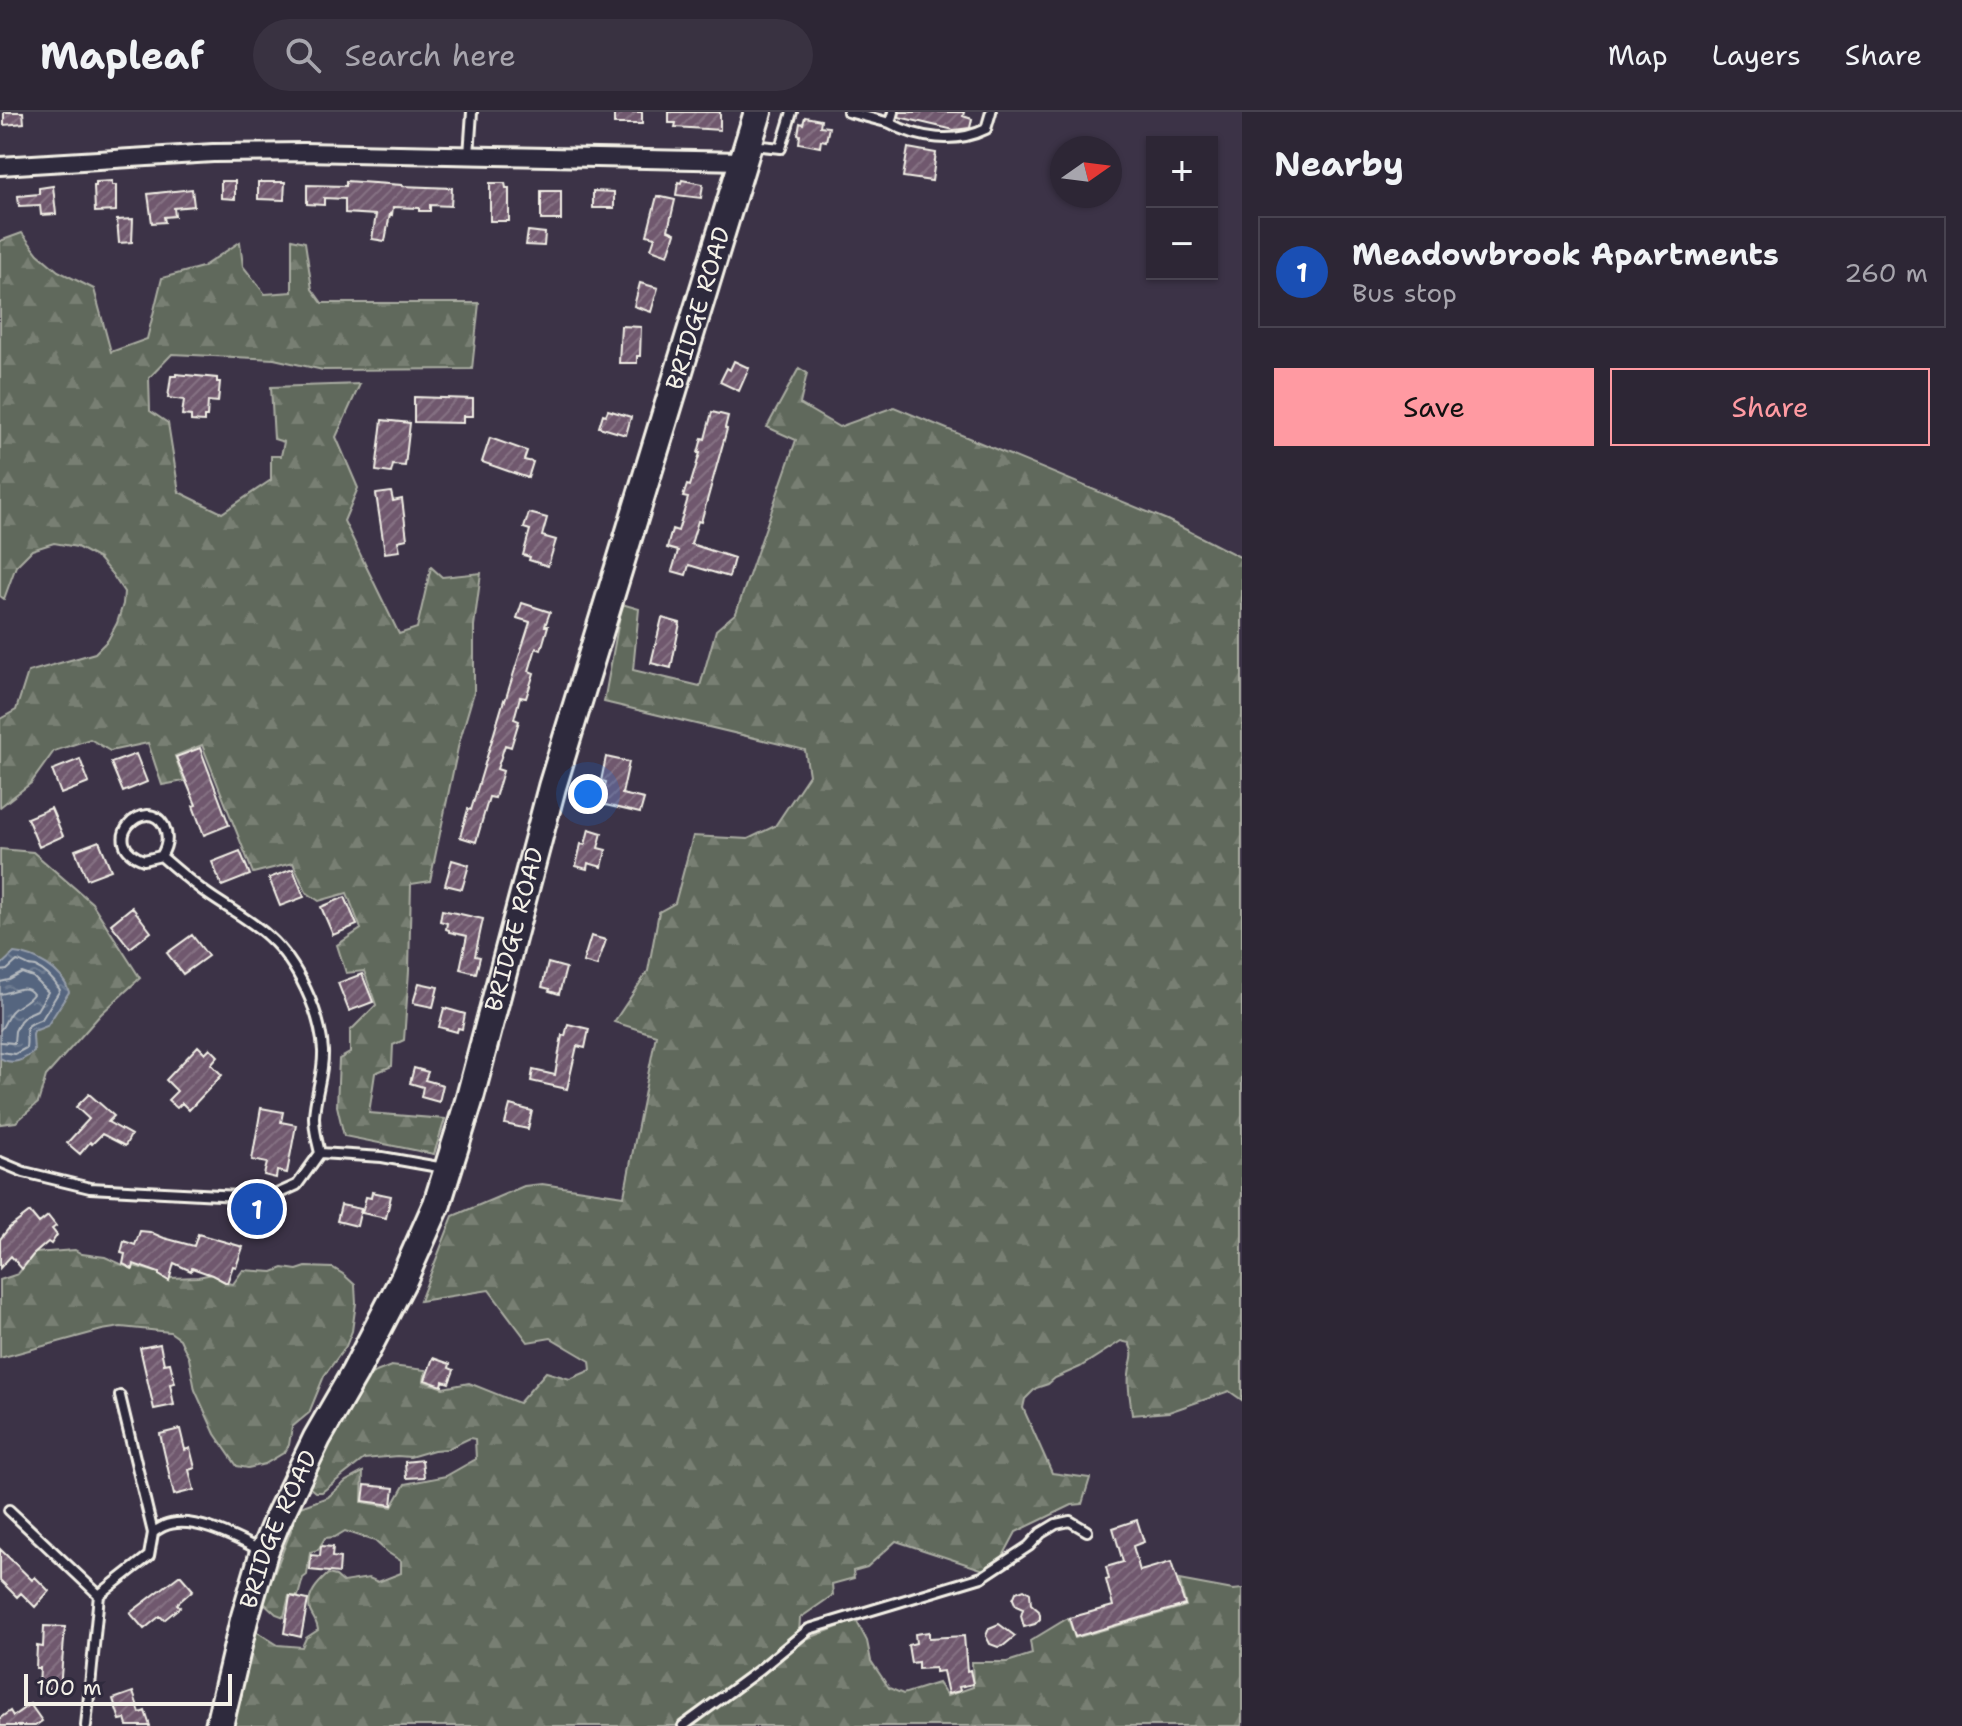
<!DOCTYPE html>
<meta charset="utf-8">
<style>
:root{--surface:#2d2635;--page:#393241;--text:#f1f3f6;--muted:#a7a5ad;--line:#484350;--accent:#ff9aa2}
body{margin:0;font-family:"Shantell Sans",sans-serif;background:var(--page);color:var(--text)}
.controls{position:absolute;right:24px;top:24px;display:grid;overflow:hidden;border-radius:0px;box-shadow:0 2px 6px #0004}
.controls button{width:72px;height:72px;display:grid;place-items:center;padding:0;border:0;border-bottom:2px solid var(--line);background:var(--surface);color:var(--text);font:40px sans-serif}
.compass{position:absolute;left:1050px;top:24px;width:72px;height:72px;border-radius:50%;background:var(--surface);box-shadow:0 2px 6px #0004;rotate:76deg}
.scale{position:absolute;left:24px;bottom:20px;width:208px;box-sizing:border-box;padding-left:8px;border:4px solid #f4f1e8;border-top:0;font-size:22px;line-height:28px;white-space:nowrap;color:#f4f1e8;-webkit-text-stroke:6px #2f2a3d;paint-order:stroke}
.you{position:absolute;left:588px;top:682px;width:28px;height:28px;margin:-20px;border:6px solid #fff;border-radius:50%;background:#1a73e8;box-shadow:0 0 0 12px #1a73e833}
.badge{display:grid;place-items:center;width:52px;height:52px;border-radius:50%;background:var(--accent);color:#fff;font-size:26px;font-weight:700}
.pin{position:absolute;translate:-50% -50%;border:4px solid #fff;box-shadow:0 2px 8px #0006}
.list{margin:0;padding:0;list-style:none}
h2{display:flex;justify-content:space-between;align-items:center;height:104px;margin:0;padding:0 32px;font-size:34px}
h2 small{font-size:26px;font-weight:400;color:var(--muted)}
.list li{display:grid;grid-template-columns:52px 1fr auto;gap:24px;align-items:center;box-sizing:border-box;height:112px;margin:0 16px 16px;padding:0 16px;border:2px solid var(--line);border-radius:0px}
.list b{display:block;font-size:30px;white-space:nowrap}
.list p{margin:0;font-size:26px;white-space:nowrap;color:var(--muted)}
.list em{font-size:26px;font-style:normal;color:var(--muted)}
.actions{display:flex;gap:16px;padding:24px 32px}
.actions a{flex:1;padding:18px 0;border:2px solid var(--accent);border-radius:0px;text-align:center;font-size:28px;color:var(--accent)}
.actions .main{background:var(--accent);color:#111}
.icon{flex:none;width:44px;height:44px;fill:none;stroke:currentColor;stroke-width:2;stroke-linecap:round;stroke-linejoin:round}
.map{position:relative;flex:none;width:1242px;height:1614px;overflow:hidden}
header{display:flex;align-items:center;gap:48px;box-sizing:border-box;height:112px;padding:0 40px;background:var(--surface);border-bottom:2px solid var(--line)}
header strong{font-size:38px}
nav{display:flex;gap:44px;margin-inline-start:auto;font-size:28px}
.search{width:560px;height:72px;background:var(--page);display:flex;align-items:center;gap:20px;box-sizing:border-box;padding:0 28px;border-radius:44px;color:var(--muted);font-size:30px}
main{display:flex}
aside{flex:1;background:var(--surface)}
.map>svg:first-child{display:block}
</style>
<header>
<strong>Mapleaf</strong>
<div class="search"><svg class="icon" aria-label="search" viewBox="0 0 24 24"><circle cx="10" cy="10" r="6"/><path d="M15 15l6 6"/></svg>Search here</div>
<nav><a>Map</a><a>Layers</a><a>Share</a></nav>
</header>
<main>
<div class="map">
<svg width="1242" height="1614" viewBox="0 0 1242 1614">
<defs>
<pattern id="forest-firs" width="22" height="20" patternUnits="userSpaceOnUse" patternTransform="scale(2)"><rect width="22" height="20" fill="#61695c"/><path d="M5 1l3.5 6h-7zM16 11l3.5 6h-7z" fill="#787f73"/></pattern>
<pattern id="water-ripples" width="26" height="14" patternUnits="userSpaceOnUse" patternTransform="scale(2)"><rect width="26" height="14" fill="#55657f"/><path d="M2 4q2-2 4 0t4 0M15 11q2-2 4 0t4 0" fill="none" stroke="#6e7c91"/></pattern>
<pattern id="building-hatch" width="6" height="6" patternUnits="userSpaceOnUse" patternTransform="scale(2)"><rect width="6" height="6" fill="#70596e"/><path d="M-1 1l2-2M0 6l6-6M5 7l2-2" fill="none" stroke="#857183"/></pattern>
</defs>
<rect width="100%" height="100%" fill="#3c3347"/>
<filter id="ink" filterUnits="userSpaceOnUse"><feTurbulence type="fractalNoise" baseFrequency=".0125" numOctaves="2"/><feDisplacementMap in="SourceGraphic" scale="16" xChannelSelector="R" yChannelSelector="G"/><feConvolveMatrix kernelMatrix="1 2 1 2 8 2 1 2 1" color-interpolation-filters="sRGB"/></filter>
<g filter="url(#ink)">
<path fill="url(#forest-firs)" stroke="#aaada2" stroke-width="2" d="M22 121 38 142 58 159 94 177 111 240 147 227 162 166 202 155 240 130 243 154 265 182 292 180V127L305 130 312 177 322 191H479L472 257 323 258 274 247 172 242 149 266 150 299 168 311 179 380 222 401 271 368V344H281L284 330 274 327 271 275 360 272 336 325 358 376 344 409 399 522 417 516 431 455 442 465 481 461 474 514V580L459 631 430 769 411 772 409 859 404 928 393 933 392 954 375 961 369 1001 445 1007 434 1042 344 1024 337 994 339 947 350 941V919L376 893 364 859 346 861 337 833 361 817 347 781 319 789 306 780 293 751 253 761 202 633 175 644 184 669 162 673 148 631 110 639 90 627 54 639 31 671 0 695V607L16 598 28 560 95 541 108 528 117 511 123 492 124 480 112 462 99 447 77 435 54 431 32 438 16 454 4 487 0 484V129Z
M799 256 807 261 800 292 839 315 894 295 1167 408 1242 446V1288L1229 1279 1169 1300 1132 1303C1131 1290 1127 1275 1129 1262 1130 1248 1136 1245 1129 1231L1121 1229 1080 1255 1055 1266 1048 1272 1036 1276 1025 1287 1023 1296 1052 1361 1090 1366 1082 1392 1072 1393 1016 1420 1001 1448 984 1458 896 1429 867 1455 853 1459 854 1466 832 1472 833 1483 800 1506 799 1522 676 1614H230L254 1518 278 1533 302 1535 306 1526 318 1518C317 1509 313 1506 310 1499 306 1483 318 1471 328 1462L336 1464 343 1470 369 1466 378 1470 401 1461V1449L387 1440 375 1429 345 1419 335 1425 325 1426 318 1438 310 1440 307 1463 303 1466 298 1484H289L284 1505 276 1502 263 1490 300 1395 328 1385 346 1369 363 1360 362 1390 392 1395 405 1372 446 1364 476 1347 475 1327 470 1326 447 1337 434 1338 410 1345 397 1344 364 1347 322 1380H315L309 1375 308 1369 366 1264 391 1254 426 1258 424 1269 443 1276 469 1271 519 1291 546 1260 570 1267 591 1258 590 1249 551 1226 528 1230 489 1178 420 1189 453 1104 524 1074 542 1072 624 1084 656 923 614 910 648 859 659 800 675 791 693 724 748 727 775 714 809 663 805 638 604 590 622 492 639 497 633 558 700 574 716 518 736 501 796 328 767 315Z
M0 737 33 740 92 791 140 866 101 902 46 964 38 991 16 1010 0 1012Z
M75 1138 82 1142 105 1145 132 1157 134 1154 159 1161V1163L168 1168 170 1166 198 1165 212 1162 227 1171 233 1172 243 1158 273 1160 283 1156 297 1158 306 1155 333 1156 343 1162 355 1173 356 1191 352 1219 346 1234 324 1264 309 1301 292 1315 289 1333 285 1340 265 1352 248 1356 237 1354 215 1322 195 1278 189 1246 180 1227 170 1220 121 1215 102 1218 0 1246V1168L18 1162 35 1141Z
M1179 1468 1233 1478 1242 1477V1614H691L801 1529 856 1508 867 1529 871 1549 889 1576 903 1582 938 1571 947 1584 973 1575 972 1550H1007L1032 1542 1030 1529 1068 1506 1075 1526 1186 1494Z"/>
<path fill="url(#water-ripples)" stroke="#959da9" stroke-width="2" d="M14 841C35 843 62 857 69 880L47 914 34 919 33 923 34 940C23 948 13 954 0 946V854Z"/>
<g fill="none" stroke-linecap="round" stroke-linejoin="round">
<path stroke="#b4b9be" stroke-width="2" d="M0 859 7 858 17 849C22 850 25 852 29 854 31 855 34 854 36 855 46 859 55 870 60 878L42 907C18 916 29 917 26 936L15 942 0 940
M0 870 9 868 22 861 33 865 48 880 37 898 26 903 20 909 15 919 14 931 0 930
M0 882C12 881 25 870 33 882 27 891 18 892 11 900 6 906 5 913 0 918"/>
</g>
<path fill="url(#building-hatch)" stroke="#f4f1e8" stroke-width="2" d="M4 0H23L24 11 4 13Z
M614 0H642V12H614Z
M669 0H720V18L675 15 676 11H669Z
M900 0H964L963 4 972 7 970 16 954 18 899 5Z
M805 5 821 8 820 14 829 15 826 29 821 28 820 35 799 31 800 23 798 22 800 11 803 12Z
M908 36 936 41 932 69 903 65Z
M682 68 703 72 701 86 676 83 678 70 681 71Z
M112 69V73H116V99L95 100 94 74H96V70Z
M221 69H235V87L221 86Z
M346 69 402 73V74L452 76 451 94 430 93V99H419V96L393 95 392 103 390 102 385 129 372 127 376 103 345 101V87L324 86V93L307 92V73L346 74Z
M258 70H285L284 88 258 87Z
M490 71H505L506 76H509V109H490Z
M53 74 56 102 41 103 40 93 19 94 18 84 39 82V76Z
M192 77 194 94 174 96 175 104 164 105 165 110 152 111 148 82Z
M541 79H561V108H541Z
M593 79 614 80V96H593Z
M657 84 675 88 668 118 675 121 668 143 651 137 655 125 647 123Z
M133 107 132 130 119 131 117 108Z
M528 119 545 121 544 134 526 133Z
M640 171 658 176 651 200 634 194Z
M621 214 641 215 640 244H637V251H619Z
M734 249 749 256 739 279 720 270 727 256 730 258Z
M176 262 217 266V270H220L218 290 208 289 207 305H204V310L191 309V304L182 303 184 288 168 286 171 264H176Z
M414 285 473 287V304H463V311L414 310Z
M608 298 631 305 626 323 599 315 603 302 606 303Z
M712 300 728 304 725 316 727 317 701 410 698 409 691 432 734 446 729 465 689 453 686 463 672 459 678 439 667 436 672 417 678 419 688 386 683 385 687 373 690 374 700 341H698L702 326 705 327Z
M382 308 410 311 405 354 393 353 391 361 376 359Z
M490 326 527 339 524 348 533 350 528 366 482 350Z
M391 380 393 389 402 387 407 427 398 429 400 439 385 441 376 382Z
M529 401 547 406 542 424 556 428 548 454 529 448 530 445 523 443 530 418 524 416Z
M522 491 550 500 545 514H548L541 538 536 536 529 559 534 561 526 586 520 585 514 607 519 609 511 635 505 633 497 657 503 659 495 686 489 685 476 730 460 725 468 697 471 698 504 588 505 589 530 510 517 506Z
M662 506 680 511 671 556 651 551Z
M200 636 229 713 204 723 193 694 196 693 176 645Z
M136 642 147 670 123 680 111 651Z
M606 645 629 650 622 682 644 687 640 701 601 692 606 670 601 669Z
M80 647 89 671 61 682 52 658Z
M51 696 63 724 39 735 27 706Z
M589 717 602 721 598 736 606 738 602 755 588 751 587 757 576 754 581 732 585 733Z
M99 729 111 758 87 767 75 738Z
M240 739 250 763 222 774 212 750Z
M452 748 469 753 462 777 445 773Z
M293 757 304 785 280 794 269 766Z
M345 785 357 813 333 823 321 795Z
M132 795 151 820 130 836 111 812Z
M442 798 483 807 475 844 480 845 476 861 460 857 467 824 449 820V818L446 817 447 811 440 809Z
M192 823 208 844 183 862 167 841Z
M591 824 606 828 597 854 583 850Z
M548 851 566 856 559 882 549 879 550 877 542 875Z
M362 862 373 890 349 899 338 871Z
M419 871 438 875 433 895 413 891Z
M444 896 465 902 462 917 458 916 457 920 439 915Z
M568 912 589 917 585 936 577 934 567 977 531 969 533 958 555 963 562 923 565 924Z
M198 934 205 941 210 936 218 944 211 952 222 963 189 998 182 991 177 996 168 988 177 979 166 968Z
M414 956 428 960 425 968 443 973 439 990 421 985 423 975 410 971Z
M89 982 114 1004 108 1010 131 1023 125 1034 102 1022 92 1032 90 1030 80 1042 67 1031 89 1007 76 995Z
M510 993 532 999 528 1017 505 1012Z
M261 996 283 1000 281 1010 296 1013 287 1061 277 1059 276 1066 264 1063 267 1051 252 1048Z
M372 1080 391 1084 386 1106 362 1101 366 1085 371 1086Z
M341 1093 361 1097 357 1114 337 1109Z
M30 1100 39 1111 48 1104 56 1114 52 1117 57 1123 51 1132 48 1130 33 1143 22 1157 11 1144 0 1156V1127L9 1116Z
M140 1119 150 1120 164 1126 194 1134 198 1122 243 1135 236 1155 233 1154 227 1171 212 1163 192 1156 191 1159 174 1151 169 1169 159 1163V1161L134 1152 133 1157 123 1152 125 1142 121 1141 124 1129 135 1133Z
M160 1232 164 1252 170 1251 175 1271 170 1272 174 1293 154 1297 140 1236Z
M433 1246 450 1252 449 1256 454 1258 449 1271 443 1269 442 1274 425 1268Z
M180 1317 185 1338 190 1336 195 1356 189 1358 194 1378 174 1383 160 1322Z
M422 1348 424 1365 406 1366 405 1350Z
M365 1373 394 1376 392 1393 363 1389Z
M1137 1408 1144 1430 1133 1434 1140 1459 1171 1450 1185 1493 1075 1525 1069 1506 1113 1494 1106 1468 1109 1467 1106 1455 1123 1450 1113 1416Z
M321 1434 333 1435 332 1445 340 1446 339 1461 310 1458 311 1443 320 1444Z
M0 1437 32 1468 35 1465 49 1479 35 1495 21 1481 17 1485 0 1468Z
M180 1463 193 1478 177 1492 180 1495 164 1508 160 1504 144 1517 130 1501Z
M1024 1477 1030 1481 1031 1492 1039 1499 1040 1503V1507L1035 1512 1024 1515 1021 1504 1023 1497 1016 1494 1013 1487 1016 1480Z
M290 1484 308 1488 301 1525 284 1521Z
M999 1512 1015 1524 1003 1534 998 1535 990 1532 986 1524 989 1516Z
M44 1514 65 1515 60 1577 39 1576 40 1556H36L37 1534 43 1535Z
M929 1520V1526L964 1524 967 1559 970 1558 973 1572 959 1575 960 1579 948 1582 943 1559 935 1560V1556L918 1557V1550L911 1551 908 1533 916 1531 915 1522Z
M133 1580 140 1601 145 1599 150 1614H127L125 1607 120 1608 113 1587Z
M30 1592 42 1609 35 1614H0V1606L10 1599 13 1604Z"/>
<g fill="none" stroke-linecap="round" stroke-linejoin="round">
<defs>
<path id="lane" d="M848 0 890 11 893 0
M890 11C918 27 956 32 986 17L991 0
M752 33 781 36 792 0
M469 43 472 0
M161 744 144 748C96 732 145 681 164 714 169 725 167 735 161 744 177 758 192 771 209 783 229 797 251 808 269 825 297 850 321 901 323 939 324 961 315 983 314 1005 314 1018 317 1029 320 1041
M0 1050 24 1060 90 1076 257 1085 277 1082 297 1073 320 1041 382 1045 444 1056
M9 1398 99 1483 86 1614
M153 1421C156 1418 160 1416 164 1414 191 1402 236 1426 260 1438
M99 1483 149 1444 153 1421 120 1284
M683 1614 758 1559 809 1517 982 1465 1029 1434 1041 1421 1056 1412 1070 1409 1087 1419"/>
<path id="street" d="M0 54 213 41 303 40 743 49"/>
<g id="primary">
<path id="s1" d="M219 1614 244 1508 264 1440 276 1411 317 1326 354 1262 404 1166 437 1092 469 989 552 675 758 0"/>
</g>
</defs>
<use href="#lane" stroke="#f4f1e8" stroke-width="14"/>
<use href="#street" stroke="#f4f1e8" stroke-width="22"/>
<use href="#primary" stroke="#f4f1e8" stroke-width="32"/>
<use href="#lane" stroke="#2f2a3d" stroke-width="8"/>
<use href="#street" stroke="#2f2a3d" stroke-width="16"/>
<use href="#primary" stroke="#2f2a3d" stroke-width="26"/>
</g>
</g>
<g text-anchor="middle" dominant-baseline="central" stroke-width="6" stroke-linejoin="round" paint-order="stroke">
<g font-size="24" fill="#f4f1e8" stroke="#2f2a3d">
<text stroke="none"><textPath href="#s1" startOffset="1502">BRIDGE ROAD</textPath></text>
<text stroke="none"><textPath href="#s1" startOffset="854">BRIDGE ROAD</textPath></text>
<text stroke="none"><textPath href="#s1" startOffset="206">BRIDGE ROAD</textPath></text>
</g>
</g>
</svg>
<div class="controls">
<button>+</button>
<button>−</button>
</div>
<svg class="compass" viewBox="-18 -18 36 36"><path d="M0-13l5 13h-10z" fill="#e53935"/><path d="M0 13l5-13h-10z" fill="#a7a5ad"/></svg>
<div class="scale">100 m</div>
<div class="you"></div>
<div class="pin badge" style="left:257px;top:1097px;background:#1a4fb4">1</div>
</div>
<aside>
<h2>Nearby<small></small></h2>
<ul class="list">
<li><span class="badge" style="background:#1a4fb4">1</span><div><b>Meadowbrook Apartments</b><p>Bus stop</p></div><em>260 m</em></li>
</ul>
<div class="actions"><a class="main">Save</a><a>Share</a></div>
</aside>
</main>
